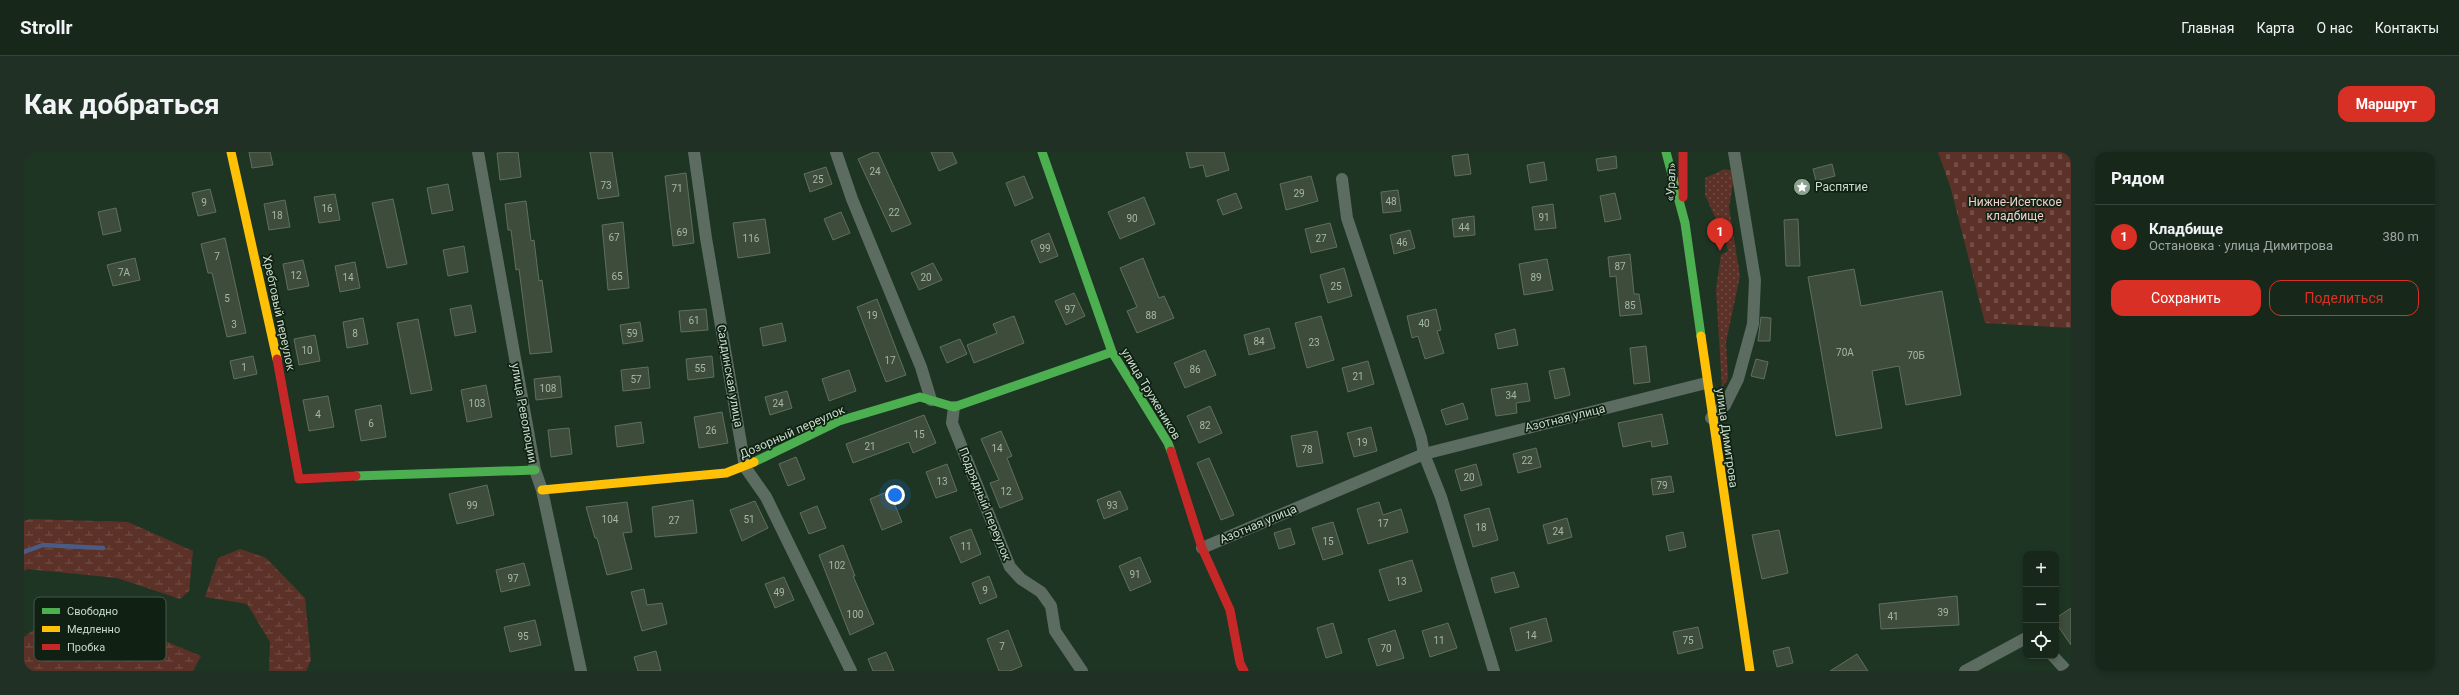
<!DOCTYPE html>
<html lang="ru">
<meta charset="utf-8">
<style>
:root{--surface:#17281b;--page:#203024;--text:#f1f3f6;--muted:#9ea6a3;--line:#36443a;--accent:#d93025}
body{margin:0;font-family:Roboto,sans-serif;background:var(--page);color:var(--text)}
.controls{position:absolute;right:12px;bottom:12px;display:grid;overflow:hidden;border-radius:8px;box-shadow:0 2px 6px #0003}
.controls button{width:36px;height:36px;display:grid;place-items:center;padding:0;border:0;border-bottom:1px solid var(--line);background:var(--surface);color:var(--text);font:20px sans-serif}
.you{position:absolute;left:871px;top:343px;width:14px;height:14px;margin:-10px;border:3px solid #fff;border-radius:50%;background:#1a73e8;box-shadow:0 0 0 6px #1a73e833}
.badge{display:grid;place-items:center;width:26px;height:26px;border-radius:50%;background:var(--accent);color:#fff;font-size:13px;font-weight:700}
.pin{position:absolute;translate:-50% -33px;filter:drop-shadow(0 1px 2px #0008)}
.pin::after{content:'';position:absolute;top:21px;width:14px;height:12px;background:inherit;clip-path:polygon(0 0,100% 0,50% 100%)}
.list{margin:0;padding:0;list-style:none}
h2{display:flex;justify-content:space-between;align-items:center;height:52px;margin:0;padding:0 16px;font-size:17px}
h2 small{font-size:13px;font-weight:400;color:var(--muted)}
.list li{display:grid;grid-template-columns:26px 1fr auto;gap:12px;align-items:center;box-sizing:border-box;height:64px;padding:0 16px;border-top:1px solid var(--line)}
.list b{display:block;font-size:15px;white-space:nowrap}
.list p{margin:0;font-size:13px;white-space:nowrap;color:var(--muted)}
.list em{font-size:13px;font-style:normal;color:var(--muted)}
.actions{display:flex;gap:8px;padding:12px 16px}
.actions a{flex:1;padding:9px 0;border:1px solid var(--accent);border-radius:12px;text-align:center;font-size:14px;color:var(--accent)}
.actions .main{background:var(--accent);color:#fff}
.icon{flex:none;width:22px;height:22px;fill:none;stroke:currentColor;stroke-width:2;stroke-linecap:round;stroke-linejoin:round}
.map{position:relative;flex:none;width:2047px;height:519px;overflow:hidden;border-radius:12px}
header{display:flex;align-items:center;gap:24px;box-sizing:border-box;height:56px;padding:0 20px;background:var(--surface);border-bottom:1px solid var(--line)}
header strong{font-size:19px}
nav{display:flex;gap:22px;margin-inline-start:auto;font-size:14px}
.intro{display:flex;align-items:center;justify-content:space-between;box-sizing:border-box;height:96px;padding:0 24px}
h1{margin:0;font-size:28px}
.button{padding:10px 18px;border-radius:12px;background:var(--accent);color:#fff;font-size:14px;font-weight:700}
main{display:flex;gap:24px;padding:0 24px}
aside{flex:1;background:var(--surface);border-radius:12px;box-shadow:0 2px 6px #0003}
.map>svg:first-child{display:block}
</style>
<header>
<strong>Strollr</strong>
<nav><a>Главная</a><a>Карта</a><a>О нас</a><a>Контакты</a></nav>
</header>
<div class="intro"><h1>Как добраться</h1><a class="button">Маршрут</a></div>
<main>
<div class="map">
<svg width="2047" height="519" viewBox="0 0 2047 519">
<defs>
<pattern id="grass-dots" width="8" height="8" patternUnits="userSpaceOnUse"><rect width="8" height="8" fill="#5c3128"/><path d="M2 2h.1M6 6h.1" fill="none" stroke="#724e46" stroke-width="1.8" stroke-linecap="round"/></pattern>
<pattern id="wetland-marsh" width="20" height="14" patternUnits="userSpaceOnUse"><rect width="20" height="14" fill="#5c3128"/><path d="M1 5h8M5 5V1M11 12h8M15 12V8" fill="none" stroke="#724e46"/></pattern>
<pattern id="cemetery-stones" width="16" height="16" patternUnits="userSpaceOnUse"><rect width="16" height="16" fill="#5c3128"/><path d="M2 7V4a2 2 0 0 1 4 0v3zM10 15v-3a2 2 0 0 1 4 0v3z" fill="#724e46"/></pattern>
</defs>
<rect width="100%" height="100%" fill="#1f3524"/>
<path fill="url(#grass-dots)" d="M1701 17 1711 20 1705 55 1716 124 1702 190 1704 227 1698 236 1692 137 1697 103 1704 99 1700 80 1697 78 1681 43V26Z"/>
<path fill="url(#wetland-marsh)" d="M6 367 104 370 169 399 165 439 156 447 93 426 3 417 0 419V369Z
M216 397 242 406 281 446 287 508 282 519H245L246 490 223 452 181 445 194 406Z
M20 470 98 471 177 504 169 519H0V485Z"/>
<path fill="url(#cemetery-stones)" d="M1914 0H2047V176L1961 171 1927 37Z"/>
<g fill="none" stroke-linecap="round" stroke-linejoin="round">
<path stroke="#4a5b85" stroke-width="4.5" d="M0 400 19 393 79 396"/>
</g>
<path fill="#3e4c3b" stroke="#606f5e" d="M225 0H246L249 13 228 16Z
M494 0 497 25 476 28 473 1Z
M566 0H588L595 44 574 47Z
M850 0H854L887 72 868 80 834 7Z
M907 0H928L933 11 915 19Z
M1162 0H1200L1205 18 1182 25 1179 13 1166 16Z
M1444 2 1447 22 1431 24 1428 4Z
M1592 4 1593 16 1574 19 1572 7Z
M1520 10 1523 28 1506 31 1503 13Z
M1808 12 1811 24 1792 29 1789 17Z
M802 15 808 32 786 40 780 22Z
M662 21 670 91 649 94 641 24Z
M1000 24 1009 46 991 54 982 31Z
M1287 24 1294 49 1262 58 1256 32Z
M424 32 429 58 408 62 403 36Z
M186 37 192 60 174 64 168 41Z
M1374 38 1377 59 1359 61 1357 40Z
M1212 41 1218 56 1199 63 1193 48Z
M1591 41 1597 67 1581 70 1576 44Z
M311 42 316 68 295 71 290 45Z
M1120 45 1131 72 1096 87 1084 60Z
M369 47 383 112 363 116 348 51Z
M261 48 266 75 245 78 240 52Z
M502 49 507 89 510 88 515 129 518 128 528 200 506 202 495 117 492 118 487 78H484L481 52Z
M1529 52 1532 76 1511 78 1508 55Z
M92 56 97 79 79 83 74 60Z
M817 60 826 81 809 88 800 67Z
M1450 64 1451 83 1430 85 1428 67Z
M741 67 746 101 714 106 709 71Z
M1774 67 1776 114H1762L1760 68Z
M599 70 605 136 584 138 578 73Z
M1306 71 1313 95 1287 101 1281 77Z
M1386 78 1391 96 1370 102 1366 83Z
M1025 81 1034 104 1016 111 1007 89Z
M201 86 222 181 203 185 188 121H184L177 92Z
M440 94 444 120 424 124 419 98Z
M1606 102 1610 142H1615L1618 162 1596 164 1592 124 1586 125 1584 105Z
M111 106 116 128 89 134 83 113Z
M1119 106 1135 146 1140 144 1150 166 1113 181 1103 159 1113 155 1096 116Z
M1523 107 1529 138 1500 143 1495 112Z
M279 108 285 134 264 138 259 112Z
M331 110 336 136 316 140 311 114Z
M909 111 918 128 895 138 887 121Z
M1320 116 1328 144 1304 151 1296 123Z
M1830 117 1837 154 1918 139 1937 243 1882 253 1875 214 1848 219 1858 276 1812 284 1784 125Z
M1050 141 1061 164 1042 173 1031 149Z
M853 147 882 223 862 230 833 155Z
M447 153 452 180 431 184 426 157Z
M682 157 684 178 657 180 655 159Z
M1412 157 1417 178 1413 179 1420 201 1401 207 1394 184 1388 186 1383 164Z
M990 164 1000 191 950 211 943 193 973 181 969 172Z
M1297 164 1310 208 1283 216 1271 171Z
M1737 165 1747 166 1746 189H1734Z
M339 166 344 192 323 196 319 170Z
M394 167 408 238 387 242 373 171Z
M616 170 619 189 599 192 596 173Z
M758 171 762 189 739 194 736 176Z
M1245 176 1251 196 1225 203 1220 183Z
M1491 177 1494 193 1474 197 1471 182Z
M291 183 296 209 275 213 270 187Z
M936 187 943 202 923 211 916 195Z
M1622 194 1626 230 1610 232 1606 196Z
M1181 198 1192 223 1161 236 1150 211Z
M229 204 233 222 210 227 206 209Z
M688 204 690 225 664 228 662 207Z
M1732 207 1744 210 1740 227 1727 224Z
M1344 209 1350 232 1324 240 1318 216Z
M624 215 626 236 599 239 597 218Z
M1540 216 1546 243 1531 247 1525 219Z
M825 218 832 239 805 249 798 227Z
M536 224 538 245 512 248 510 227Z
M1503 231 1506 249 1492 251 1493 261 1472 264 1467 237Z
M462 233 468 265 443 270 437 238Z
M763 239 768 256 746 263 741 245Z
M304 244 310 275 285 279 279 248Z
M1439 251 1444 267 1422 273 1417 258Z
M357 253 362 285 337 289 331 258Z
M1186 254 1198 281 1175 291 1163 264Z
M698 260 704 291 675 296 670 265Z
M1638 262 1644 292 1628 295 1627 289 1599 295 1594 271Z
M900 263 912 291 889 301 885 290 829 311 822 292Z
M617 270 620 291 593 295 591 274Z
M1347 275 1353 299 1330 305 1323 281Z
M545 276 548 302 527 305 524 278Z
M977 279 988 304 983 306 999 347 976 356 966 331 975 328 957 287Z
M1293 279 1299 311 1273 315 1267 284Z
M1512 296 1517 315 1494 321 1489 302Z
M772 305 781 327 764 334 755 312Z
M1185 306 1210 363 1197 368 1173 311Z
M923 312 933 339 912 346 902 320Z
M1452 312 1458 333 1437 339 1431 318Z
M1647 324 1650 340 1629 343 1627 327Z
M463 333 470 363 433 372 425 342Z
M865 339 878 370 858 378 846 347Z
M1096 339 1104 357 1080 367 1073 348Z
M669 348 673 381 631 385 628 355Z
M731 349 744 376 718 389 706 358Z
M603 350 608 380 599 381 608 417 583 423 573 386H571L562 355Z
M1355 350 1359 363 1377 357 1384 380 1344 392 1333 357Z
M793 354 802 376 785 382 776 361Z
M1465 356 1474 388 1449 395 1440 363Z
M1543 366 1548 385 1524 392 1519 373Z
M1309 370 1319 402 1299 408 1288 376Z
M1266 376 1271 392 1255 397 1250 381Z
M947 377 957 402 937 411 926 385Z
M1755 378 1764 421 1738 427 1728 383Z
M1659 380 1662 395 1645 399 1642 384Z
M819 393 831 424H829L850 472 826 483 795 403Z
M1116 405 1127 430 1106 439 1095 414Z
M1388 408 1398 439 1365 449 1355 418Z
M500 411 506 433 477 440 472 418Z
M1490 420 1495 435 1471 441 1467 426Z
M965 424 973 445 956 452 948 431Z
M760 425 770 448 751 456 741 432Z
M620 437 623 453 638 451 643 472 618 479 607 440Z
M1933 444 1935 473 1857 477 1855 452Z
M2047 456V493L2032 471V466Z
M1522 466 1528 489 1492 499 1486 476Z
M511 468 517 493 486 500 480 475Z
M1309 471 1318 501 1302 506 1293 476Z
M1424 471 1433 496 1406 505 1398 479Z
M1674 475 1679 496 1654 502 1649 480Z
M984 478 998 514 986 519H975L963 487Z
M1371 478 1380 506 1353 514 1344 487Z
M1765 495 1769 511 1753 515 1749 499Z
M632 499 637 519H614L610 505Z
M862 500 870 519H849L844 507Z
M1833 502 1844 519H1806Z"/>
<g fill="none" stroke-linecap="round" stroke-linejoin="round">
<path stroke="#5d6c60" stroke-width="12" d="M454 0 511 318 518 338 557 519
M670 0 682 86 721 315 742 345 827 519
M812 0 828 47 897 215 907 248
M1318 27 1323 66 1397 286 1400 302 1417 345 1470 519
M930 255 928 271 986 415 997 427 1017 440 1027 454 1031 479 1058 519
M1687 266 1701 253 1714 227 1729 172 1731 128 1710 0
M1178 396 1400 302 1682 231
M2029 504 2043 519
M1941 519 2002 486"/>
<path stroke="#4caf50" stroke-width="9" d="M1018 0 1088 200 1144 291 1147 299
M1642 0 1661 71 1677 184
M730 310 815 269 896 245 930 255 1088 200
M332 324 511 318"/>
<path stroke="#ffc107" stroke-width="9" d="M207 0 253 207
M1677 184 1726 519
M518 338 702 321 730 310"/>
<path stroke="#c62828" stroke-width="9" d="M1659 0V45
M253 207 275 327 332 324
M1147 299 1178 396 1206 458 1216 511 1220 519"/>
</g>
<defs>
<symbol id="sight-disc" viewBox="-11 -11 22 22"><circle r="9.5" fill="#8ca28f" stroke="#102013"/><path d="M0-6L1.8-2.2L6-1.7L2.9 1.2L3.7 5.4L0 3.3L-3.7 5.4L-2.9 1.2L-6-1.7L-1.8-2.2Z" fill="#fff"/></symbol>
</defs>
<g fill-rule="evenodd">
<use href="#sight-disc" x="1768" y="25" width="20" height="20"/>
</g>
<g text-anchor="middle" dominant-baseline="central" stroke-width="3.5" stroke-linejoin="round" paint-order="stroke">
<g font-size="10" fill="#a5b8a6">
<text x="851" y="19">24</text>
<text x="794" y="27">25</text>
<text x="582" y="33">73</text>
<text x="653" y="36">71</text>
<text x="1275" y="41">29</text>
<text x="1367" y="49">48</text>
<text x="180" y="50">9</text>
<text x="303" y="56">16</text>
<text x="870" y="60">22</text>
<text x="253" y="63">18</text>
<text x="1520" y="65">91</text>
<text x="1108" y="66">90</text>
<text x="1440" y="75">44</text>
<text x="658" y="80">69</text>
<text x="590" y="85">67</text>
<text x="727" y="86">116</text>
<text x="1297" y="86">27</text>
<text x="1378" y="90">46</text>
<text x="1021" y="96">99</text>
<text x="193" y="104">7</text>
<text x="1596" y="114">87</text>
<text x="100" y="120">7А</text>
<text x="272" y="123">12</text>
<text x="593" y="124">65</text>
<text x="324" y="125">14</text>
<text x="902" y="125">20</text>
<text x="1512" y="125">89</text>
<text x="1312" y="134">25</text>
<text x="203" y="146">5</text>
<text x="1606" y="153">85</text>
<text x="1046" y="157">97</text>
<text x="848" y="163">19</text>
<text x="1127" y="163">88</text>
<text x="670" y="168">61</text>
<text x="1400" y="171">40</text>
<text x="210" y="172">3</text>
<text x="331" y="181">8</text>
<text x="608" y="181">59</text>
<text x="1235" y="189">84</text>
<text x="1290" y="190">23</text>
<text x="283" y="198">10</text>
<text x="1821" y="200">70А</text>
<text x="1892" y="203">70Б</text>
<text x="866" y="208">17</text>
<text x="220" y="215">1</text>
<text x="676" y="216">55</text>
<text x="1171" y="217">86</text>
<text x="1334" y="224">21</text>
<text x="612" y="227">57</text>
<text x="524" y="236">108</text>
<text x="1487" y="243">34</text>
<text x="453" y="251">103</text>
<text x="754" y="251">24</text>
<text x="294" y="262">4</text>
<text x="347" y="271">6</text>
<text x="1181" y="273">82</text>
<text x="687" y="278">26</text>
<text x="895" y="282">15</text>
<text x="1338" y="290">19</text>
<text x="846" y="294">21</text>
<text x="973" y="296">14</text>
<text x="1283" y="297">78</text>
<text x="1503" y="308">22</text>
<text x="1445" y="325">20</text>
<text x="918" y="329">13</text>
<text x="1638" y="333">79</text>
<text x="982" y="339">12</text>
<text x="448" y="353">99</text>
<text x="1088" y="353">93</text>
<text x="586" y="367">104</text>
<text x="725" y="367">51</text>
<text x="650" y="368">27</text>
<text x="1359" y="371">17</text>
<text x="1457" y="375">18</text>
<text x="1534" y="379">24</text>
<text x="1304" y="389">15</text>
<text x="942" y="394">11</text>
<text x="813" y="413">102</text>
<text x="1111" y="422">91</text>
<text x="489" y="426">97</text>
<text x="1377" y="429">13</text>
<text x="961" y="438">9</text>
<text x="755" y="440">49</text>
<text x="1919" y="460">39</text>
<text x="831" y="462">100</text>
<text x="1869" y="464">41</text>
<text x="1507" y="483">14</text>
<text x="499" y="484">95</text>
<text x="1415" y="488">11</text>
<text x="1664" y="488">75</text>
<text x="978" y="494">7</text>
<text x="1362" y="496">70</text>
</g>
<g font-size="12" fill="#c7dcc9" stroke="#102013">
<text transform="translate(1647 30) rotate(-87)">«Урал»</text>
<text transform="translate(255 161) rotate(78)">Хребтовый переулок</text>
<text transform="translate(706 224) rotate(80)">Салдинская улица</text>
<text transform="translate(1127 242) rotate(59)">улица Тружеников</text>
<text transform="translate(500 261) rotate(80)">улица Революции</text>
<text transform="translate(1541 266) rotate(-14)">Азотная улица</text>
<text transform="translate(768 280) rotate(-24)">Дозорный переулок</text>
<text transform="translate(1703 286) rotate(82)">улица Димитрова</text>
<text transform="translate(961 352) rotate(68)">Подрядный переулок</text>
<text transform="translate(1234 372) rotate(-23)">Азотная улица</text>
</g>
<g font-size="12" fill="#c7dcc9" stroke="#102013" text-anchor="start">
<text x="1791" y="35">Распятие</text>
</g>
<g font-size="12" fill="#f5cfc9" stroke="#102013">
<text x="1991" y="50">Нижне-Исетское<tspan x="1991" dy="14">кладбище</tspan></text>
</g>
</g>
<rect x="10" y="445" width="132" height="64" rx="6" fill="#102013" stroke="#47584a" stroke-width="1"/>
<rect x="18" y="456" width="18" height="6" fill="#4caf50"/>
<rect x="18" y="474" width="18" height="6" fill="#ffc107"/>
<rect x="18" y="492" width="18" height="6" fill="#c62828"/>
<g font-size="11" fill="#c7dcc9">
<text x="43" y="463">Свободно</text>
<text x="43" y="481">Медленно</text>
<text x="43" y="499">Пробка</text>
</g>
</svg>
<div class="controls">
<button>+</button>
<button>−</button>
<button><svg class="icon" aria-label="locate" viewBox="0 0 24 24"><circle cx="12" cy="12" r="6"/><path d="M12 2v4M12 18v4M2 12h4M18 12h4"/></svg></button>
</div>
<div class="you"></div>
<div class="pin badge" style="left:1696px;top:99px">1</div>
</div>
<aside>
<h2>Рядом<small></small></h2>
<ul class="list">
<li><span class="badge">1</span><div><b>Кладбище</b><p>Остановка · улица Димитрова</p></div><em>380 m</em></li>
</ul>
<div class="actions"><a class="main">Сохранить</a><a>Поделиться</a></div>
</aside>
</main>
